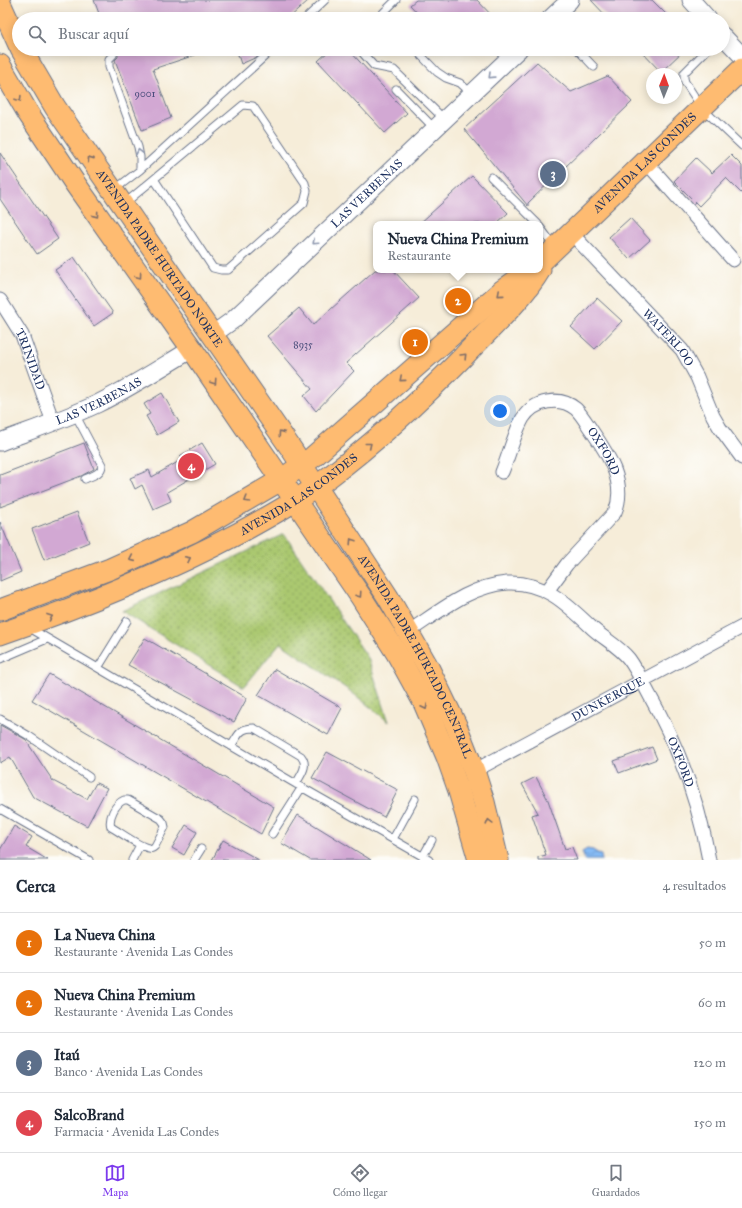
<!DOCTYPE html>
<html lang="es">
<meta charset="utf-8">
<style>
:root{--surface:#fff;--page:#f2f2f3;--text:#1f2937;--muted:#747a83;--line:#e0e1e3;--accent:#7c3aed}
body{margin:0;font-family:"IM FELL Great Primer",serif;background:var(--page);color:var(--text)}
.compass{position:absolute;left:646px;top:68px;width:36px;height:36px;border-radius:50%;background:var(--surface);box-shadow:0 2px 10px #0003;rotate:1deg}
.you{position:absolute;left:500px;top:411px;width:14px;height:14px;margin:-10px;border:3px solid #fff;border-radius:50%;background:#1a73e8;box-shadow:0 0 0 6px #1a73e833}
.badge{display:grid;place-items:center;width:26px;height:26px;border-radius:50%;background:var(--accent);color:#fff;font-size:13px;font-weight:700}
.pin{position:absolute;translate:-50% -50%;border:2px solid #fff;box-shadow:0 1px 4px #0006}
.popup{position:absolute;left:373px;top:221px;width:170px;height:52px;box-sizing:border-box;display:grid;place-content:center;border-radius:8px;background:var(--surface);filter:drop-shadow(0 1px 3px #0005);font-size:13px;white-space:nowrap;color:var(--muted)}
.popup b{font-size:15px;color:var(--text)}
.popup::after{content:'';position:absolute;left:50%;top:100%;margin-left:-8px;border:8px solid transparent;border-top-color:var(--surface)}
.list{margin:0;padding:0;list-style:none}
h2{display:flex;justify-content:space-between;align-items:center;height:52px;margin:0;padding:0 16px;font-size:17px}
h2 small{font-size:13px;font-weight:400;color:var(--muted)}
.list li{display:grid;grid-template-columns:26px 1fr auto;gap:12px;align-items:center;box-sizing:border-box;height:60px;padding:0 16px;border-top:1px solid var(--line)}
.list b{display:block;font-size:15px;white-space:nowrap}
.list p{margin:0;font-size:13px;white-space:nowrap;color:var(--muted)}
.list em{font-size:13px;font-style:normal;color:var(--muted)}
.icon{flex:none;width:22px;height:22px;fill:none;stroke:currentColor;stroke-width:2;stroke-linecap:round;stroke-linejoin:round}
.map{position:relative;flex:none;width:742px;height:860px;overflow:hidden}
.search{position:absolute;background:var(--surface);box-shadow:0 2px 10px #0003;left:12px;right:12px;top:12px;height:44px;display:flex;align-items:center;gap:10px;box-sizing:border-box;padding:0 14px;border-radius:22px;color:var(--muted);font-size:15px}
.sheet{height:292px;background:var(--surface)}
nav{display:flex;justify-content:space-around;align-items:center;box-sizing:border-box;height:56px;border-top:1px solid var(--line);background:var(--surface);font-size:11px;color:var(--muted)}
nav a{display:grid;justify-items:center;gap:2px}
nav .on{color:var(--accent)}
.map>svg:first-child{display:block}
</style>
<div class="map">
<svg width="742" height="860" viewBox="0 0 742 860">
<defs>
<pattern id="grass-dots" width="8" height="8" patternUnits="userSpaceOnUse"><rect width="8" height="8" fill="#aac870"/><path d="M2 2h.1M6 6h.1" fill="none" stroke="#8aa35f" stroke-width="1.8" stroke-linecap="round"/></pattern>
<pattern id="water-waves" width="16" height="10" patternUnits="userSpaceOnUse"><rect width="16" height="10" fill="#86bbf5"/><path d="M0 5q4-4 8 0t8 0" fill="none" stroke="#6d98ca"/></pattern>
</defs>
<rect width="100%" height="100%" fill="#fdfcf7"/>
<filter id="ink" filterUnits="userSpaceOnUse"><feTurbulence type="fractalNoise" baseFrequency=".025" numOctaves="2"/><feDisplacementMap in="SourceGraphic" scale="8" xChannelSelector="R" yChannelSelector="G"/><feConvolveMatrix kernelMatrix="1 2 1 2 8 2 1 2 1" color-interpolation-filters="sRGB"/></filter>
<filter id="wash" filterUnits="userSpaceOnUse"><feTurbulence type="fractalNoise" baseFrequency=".012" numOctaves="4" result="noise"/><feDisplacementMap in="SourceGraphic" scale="16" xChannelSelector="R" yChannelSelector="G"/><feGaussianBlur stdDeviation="0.9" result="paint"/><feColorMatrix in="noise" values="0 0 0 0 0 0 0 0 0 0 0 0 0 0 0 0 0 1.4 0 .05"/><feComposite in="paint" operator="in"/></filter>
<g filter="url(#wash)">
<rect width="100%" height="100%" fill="#f6edd9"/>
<path fill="url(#grass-dots)" stroke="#627c67" d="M284 534 368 658 389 722 350 691 280 643 244 687 122 611Z"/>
<path fill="url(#water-waves)" stroke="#5075aa" d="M587 849 593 850 601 855 602 860H585L582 852Z"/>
<g id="blocks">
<path fill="#d2a8d3" d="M94 0H309L288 19H101Z
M416 0H477L495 19H423L410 5Z
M591 0H652L671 19H609Z
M113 49H206L207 51 153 69 171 118 142 130 115 60 118 57V53Z
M236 49H266L257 57 241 64Z
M331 49H348L407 113 385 133 318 61Z
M639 49H685L661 72Z
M537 62 571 92 608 76 632 102 528 203V206L464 129Z
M0 153 58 239 37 254 0 199Z
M731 155 742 166V194L726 178 699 206 674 181 696 158 712 173Z
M472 176 508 213 496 224H419Z
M630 218 650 240 629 259 609 237Z
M74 257 113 313 94 326 55 270Z
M375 270H393L419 298 346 363 354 371 316 411 304 396 312 389 267 336 299 308 313 325Z
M597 298 622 321 595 349 571 327Z
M162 393 179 422 157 435 146 416 150 414 144 404Z
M84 443 94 469 81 476 0 507V475Z
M202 443 215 464 167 492 171 501 153 509 142 485 135 489 130 478 149 470 152 477 183 459 180 456Z
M77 512 89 542 44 560 32 529Z
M0 522 21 572 0 581Z
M145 638 247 698 234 722 128 665Z
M275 669 342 708 328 735 258 695Z
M49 674 274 807 261 834 32 700Z
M0 725 25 739 53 781 87 799 96 783 107 788 87 826 33 797 10 757 0 763Z
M652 747 657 759 619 773 614 761Z
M327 752 398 790 384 817 312 778Z
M536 777 548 800 565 849 572 847 577 860H538V857L546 855 532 815 538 813 522 784Z
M298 815 371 860H310L281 843Z
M186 825 197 832 184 855 172 848Z
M14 826 32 837 26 847 48 860H0V850Z
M223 840 259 860H212Z"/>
</g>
</g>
<g filter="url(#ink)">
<use href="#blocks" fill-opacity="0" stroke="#687289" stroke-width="1"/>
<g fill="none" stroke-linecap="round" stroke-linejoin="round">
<defs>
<path id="service" d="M305 19 325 0
M384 19 383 13 396 0
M359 49 374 66 394 70 445 120
M415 49 437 72 446 78 460 83 472 94
M577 49 594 67
M708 49 684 73V78L685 82 702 108 742 146
M113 55 109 59V67L138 147 140 157V170L114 190
M396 89 435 129
M140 170 273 49
M491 177 538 224
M124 204 243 105 253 106 305 183 307 191 304 203 228 270H221L213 268 154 179
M540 227 554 246
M75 414 102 465C102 474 91 476 85 479
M28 627 296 784 429 860
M0 659 47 639
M98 668 127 621
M0 719 29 736 89 777
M231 746C239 735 239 728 254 728L301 756C309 766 301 774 296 784
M124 800H128L161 819 164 823 165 827 155 846C153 848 152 849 149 848 140 847 120 832 111 827 108 818 115 804 124 800Z
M0 809 89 860
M272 834 302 787
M393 839 415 799
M423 856 432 840
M132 860 140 845
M194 860 201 849"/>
<g id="minor">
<path d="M646 162 733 260"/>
<path id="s1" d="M571 233 682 350 697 377 713 416 720 428 742 458"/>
<path id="s2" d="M0 300 22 335 53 422"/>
<path id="s3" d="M502 472C508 458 515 431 523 418 534 401 559 395 576 409 582 415 587 424 592 431 608 454 627 483 615 512L567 564 547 591"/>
<path id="s4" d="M408 632C439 612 469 586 507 583 543 581 566 603 590 626 602 638 618 645 629 659 637 670 643 683 650 696 678 746 699 803 709 860"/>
<path id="s5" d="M474 771 742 627"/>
</g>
<g id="tertiary">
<path d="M691 0 708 19"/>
<path d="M550 19 570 0"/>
<path d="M723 36 742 56"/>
<path id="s6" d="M212 335 233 320 519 49"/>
<path id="s7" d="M0 442C32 430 65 419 97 404 130 388 160 368 192 349"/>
</g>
<g id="primary">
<path d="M0 3 19 45"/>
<path id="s8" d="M21 49 55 107 292 450 388 597 428 667 456 725 474 771 484 802 498 860"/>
<path d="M0 65 28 113 76 185 192 349 361 597 396 652 424 703 447 757 459 791 479 860"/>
<path id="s9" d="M540 263 742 69"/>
<path d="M0 610 110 569 192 532 281 480 313 457 503 290 531 270"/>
<path id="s10" d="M0 634C82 606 162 574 239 533 270 516 301 499 329 477 377 441 421 400 463 357 488 330 521 302 540 270"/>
</g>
</defs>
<use href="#service" stroke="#687289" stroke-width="9"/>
<use href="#minor" stroke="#687289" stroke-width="15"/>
<use href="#tertiary" stroke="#687289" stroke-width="19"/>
<use href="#primary" stroke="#687289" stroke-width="23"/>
<use href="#service" stroke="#fff" stroke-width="7"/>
<use href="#minor" stroke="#fff" stroke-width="13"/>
<use href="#tertiary" stroke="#fff" stroke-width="17"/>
<use href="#primary" stroke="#febb71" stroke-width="21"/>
</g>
<defs><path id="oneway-chevron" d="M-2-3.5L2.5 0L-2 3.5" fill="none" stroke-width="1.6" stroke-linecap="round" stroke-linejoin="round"/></defs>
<g stroke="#8d97ae">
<use href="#oneway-chevron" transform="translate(491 76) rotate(136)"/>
<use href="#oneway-chevron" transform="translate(139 152) rotate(-102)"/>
<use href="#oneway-chevron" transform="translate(315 242) rotate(137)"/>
</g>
<g stroke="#816e67">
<use href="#oneway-chevron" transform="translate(19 99) rotate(58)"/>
<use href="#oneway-chevron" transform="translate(90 159) rotate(-125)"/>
<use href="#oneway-chevron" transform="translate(96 215) rotate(55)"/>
<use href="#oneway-chevron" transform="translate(139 276) rotate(54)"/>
<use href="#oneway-chevron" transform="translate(500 294) rotate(139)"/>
<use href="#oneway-chevron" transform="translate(464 356) rotate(-46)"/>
<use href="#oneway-chevron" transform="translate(402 379) rotate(139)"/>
<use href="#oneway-chevron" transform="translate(214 382) rotate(56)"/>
<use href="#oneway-chevron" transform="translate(281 433) rotate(-125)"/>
<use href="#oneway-chevron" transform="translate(369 445) rotate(-39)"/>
<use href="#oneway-chevron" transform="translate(247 500) rotate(149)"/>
<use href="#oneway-chevron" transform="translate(352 541) rotate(-123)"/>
<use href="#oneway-chevron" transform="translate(132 559) rotate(156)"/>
<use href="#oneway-chevron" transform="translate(188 559) rotate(-27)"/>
<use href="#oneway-chevron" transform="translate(359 595) rotate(56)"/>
<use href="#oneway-chevron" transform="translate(50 617) rotate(-20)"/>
<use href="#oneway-chevron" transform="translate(425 707) rotate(64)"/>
<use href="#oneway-chevron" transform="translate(489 822) rotate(-105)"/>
</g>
</g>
<g text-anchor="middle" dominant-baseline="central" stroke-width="3" stroke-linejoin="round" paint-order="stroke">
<g font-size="10" fill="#494d7b">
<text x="145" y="94">9001</text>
<text x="303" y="345">8935</text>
</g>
<g font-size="12" fill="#1b2f5e" stroke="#fdfcf7">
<text stroke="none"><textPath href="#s9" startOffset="145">AVENIDA LAS CONDES</textPath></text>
<text stroke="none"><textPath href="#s6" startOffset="210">LAS VERBENAS</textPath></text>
<text stroke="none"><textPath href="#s8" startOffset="251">AVENIDA PADRE HURTADO NORTE</textPath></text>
<text stroke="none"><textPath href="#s1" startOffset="143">WATERLOO</textPath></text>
<text stroke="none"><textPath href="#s2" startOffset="67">TRINIDAD</textPath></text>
<text stroke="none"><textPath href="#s7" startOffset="107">LAS VERBENAS</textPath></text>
<text stroke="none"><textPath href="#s3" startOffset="169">OXFORD</textPath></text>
<text stroke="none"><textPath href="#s10" startOffset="331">AVENIDA LAS CONDES</textPath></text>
<text stroke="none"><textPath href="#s8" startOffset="725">AVENIDA PADRE HURTADO CENTRAL</textPath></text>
<text stroke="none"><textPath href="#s5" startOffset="152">DUNKERQUE</textPath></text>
<text stroke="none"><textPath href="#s4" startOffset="375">OXFORD</textPath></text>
</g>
</g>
</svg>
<svg class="compass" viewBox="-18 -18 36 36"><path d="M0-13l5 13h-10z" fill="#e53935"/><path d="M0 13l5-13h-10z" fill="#747a83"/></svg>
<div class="you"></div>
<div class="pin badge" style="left:415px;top:342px;background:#e8710a">1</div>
<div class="pin badge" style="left:458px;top:301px;background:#e8710a">2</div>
<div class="popup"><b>Nueva China Premium</b>Restaurante</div>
<div class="pin badge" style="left:553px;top:174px;background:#5c6f8a">3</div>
<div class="pin badge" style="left:191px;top:466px;background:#e0444e">4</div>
<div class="search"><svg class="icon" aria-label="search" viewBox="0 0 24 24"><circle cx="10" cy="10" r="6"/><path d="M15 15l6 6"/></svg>Buscar aquí</div>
</div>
<section class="sheet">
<h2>Cerca<small>4 resultados</small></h2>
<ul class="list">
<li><span class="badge" style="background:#e8710a">1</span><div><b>La Nueva China</b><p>Restaurante · Avenida Las Condes</p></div><em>50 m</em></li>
<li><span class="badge" style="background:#e8710a">2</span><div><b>Nueva China Premium</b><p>Restaurante · Avenida Las Condes</p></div><em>60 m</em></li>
<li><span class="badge" style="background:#5c6f8a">3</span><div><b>Itaú</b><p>Banco · Avenida Las Condes</p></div><em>120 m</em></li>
<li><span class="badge" style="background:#e0444e">4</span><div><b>SalcoBrand</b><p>Farmacia · Avenida Las Condes</p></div><em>150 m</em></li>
</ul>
</section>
<nav>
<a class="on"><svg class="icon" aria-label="map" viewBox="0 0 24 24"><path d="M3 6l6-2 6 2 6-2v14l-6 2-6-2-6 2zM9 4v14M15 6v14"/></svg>Mapa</a>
<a><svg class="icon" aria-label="directions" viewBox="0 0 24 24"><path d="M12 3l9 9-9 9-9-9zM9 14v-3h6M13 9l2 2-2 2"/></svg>Cómo llegar</a>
<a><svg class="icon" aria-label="saved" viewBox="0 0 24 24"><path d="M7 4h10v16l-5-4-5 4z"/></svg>Guardados</a>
</nav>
